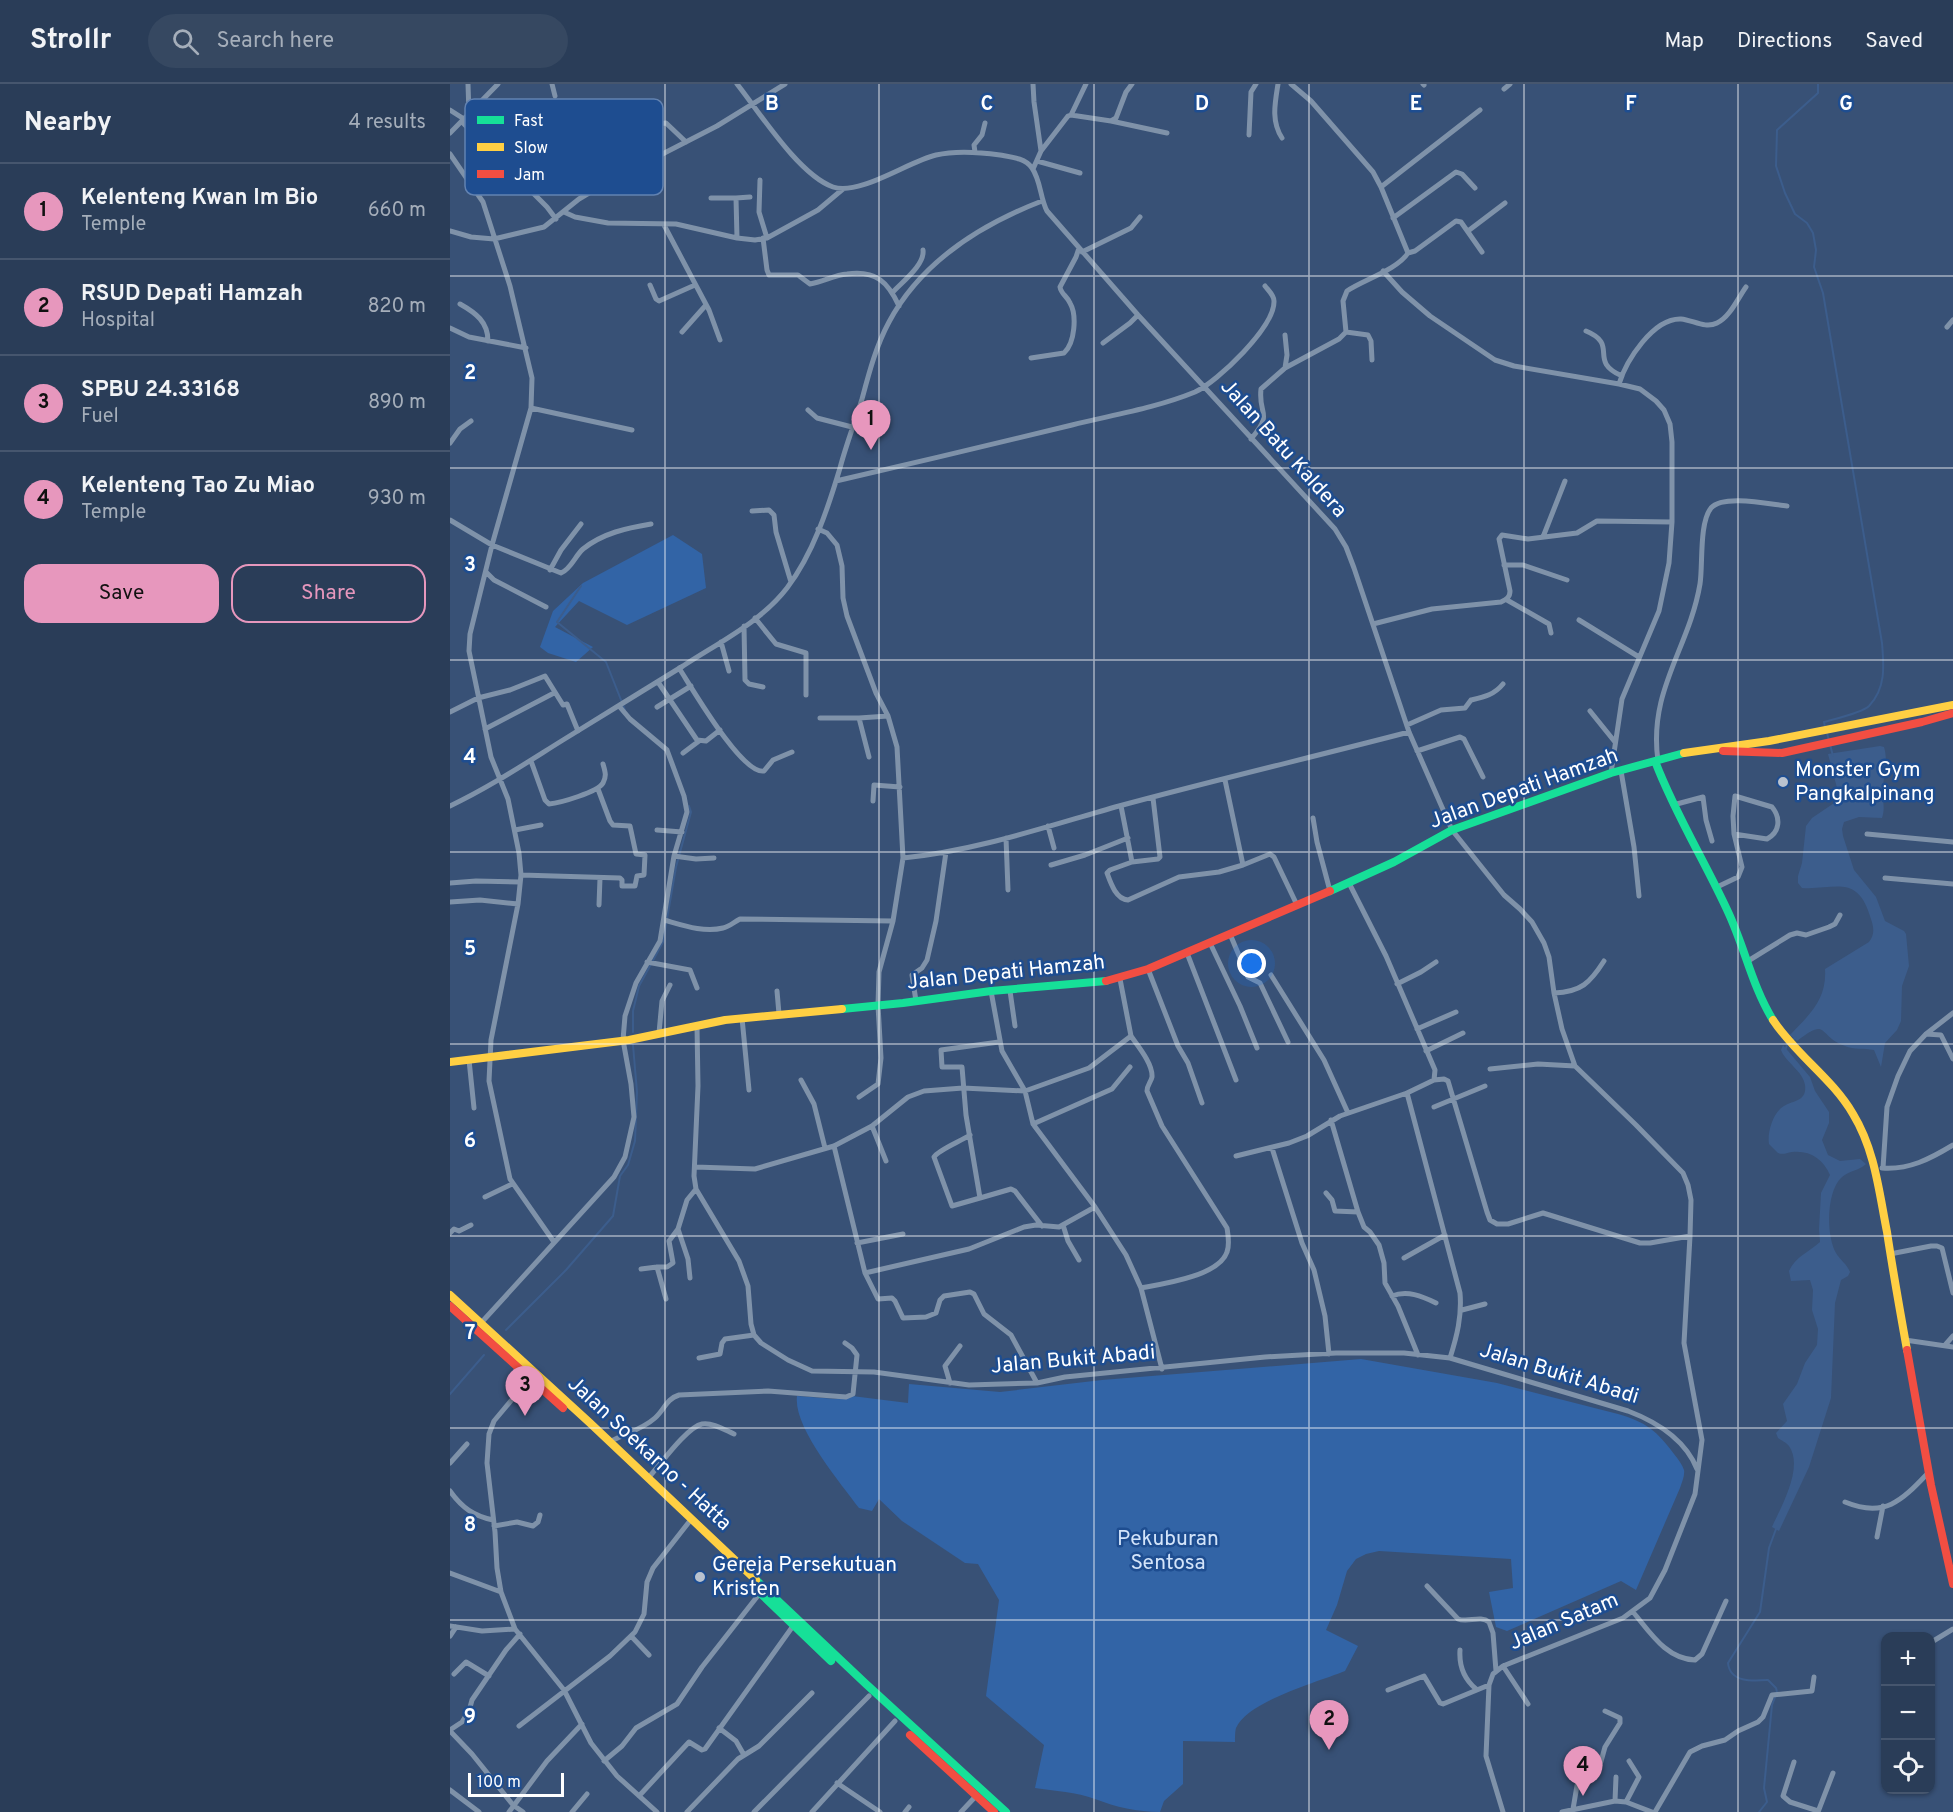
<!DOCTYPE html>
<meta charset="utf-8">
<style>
:root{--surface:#2a3d58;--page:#364861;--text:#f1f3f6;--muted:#a5aeba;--line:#46566e;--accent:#e797bd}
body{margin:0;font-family:Overpass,sans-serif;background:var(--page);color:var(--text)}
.controls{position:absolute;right:18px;bottom:18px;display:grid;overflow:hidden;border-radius:12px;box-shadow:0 2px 4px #0004}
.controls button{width:54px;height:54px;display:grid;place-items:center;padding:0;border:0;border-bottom:2px solid var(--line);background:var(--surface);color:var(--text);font:30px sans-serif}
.scale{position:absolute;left:18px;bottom:15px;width:96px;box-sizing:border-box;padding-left:6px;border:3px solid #fff;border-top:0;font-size:16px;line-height:21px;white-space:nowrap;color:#fff;-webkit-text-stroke:4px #1e4d90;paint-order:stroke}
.you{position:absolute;left:802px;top:880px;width:21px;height:21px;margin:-15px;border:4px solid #fff;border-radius:50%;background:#1a73e8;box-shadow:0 0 0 9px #1a73e833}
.badge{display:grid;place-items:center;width:39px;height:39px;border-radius:50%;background:var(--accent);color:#111;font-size:20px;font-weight:700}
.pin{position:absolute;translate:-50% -50px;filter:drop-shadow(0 2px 3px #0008)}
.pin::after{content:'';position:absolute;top:32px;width:21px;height:18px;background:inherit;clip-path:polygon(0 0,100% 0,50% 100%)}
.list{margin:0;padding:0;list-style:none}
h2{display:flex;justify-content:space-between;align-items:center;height:78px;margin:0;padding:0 24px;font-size:26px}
h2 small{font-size:20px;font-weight:400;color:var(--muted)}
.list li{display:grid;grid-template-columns:39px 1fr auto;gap:18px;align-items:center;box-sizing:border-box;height:96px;padding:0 24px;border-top:2px solid var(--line)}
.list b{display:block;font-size:22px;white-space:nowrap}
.list p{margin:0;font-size:20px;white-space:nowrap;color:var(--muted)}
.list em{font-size:20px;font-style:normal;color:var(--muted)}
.actions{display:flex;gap:12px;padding:18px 24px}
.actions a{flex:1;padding:14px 0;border:2px solid var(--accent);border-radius:18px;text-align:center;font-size:21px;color:var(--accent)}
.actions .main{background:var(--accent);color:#111}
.icon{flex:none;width:33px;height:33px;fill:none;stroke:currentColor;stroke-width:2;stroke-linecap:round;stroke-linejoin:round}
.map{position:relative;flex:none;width:1503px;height:1728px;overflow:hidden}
header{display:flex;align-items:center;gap:36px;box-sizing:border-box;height:84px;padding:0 30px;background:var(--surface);border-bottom:2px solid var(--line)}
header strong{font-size:28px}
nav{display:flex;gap:33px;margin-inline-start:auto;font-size:21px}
.search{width:420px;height:54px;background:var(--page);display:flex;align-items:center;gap:15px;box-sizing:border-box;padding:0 21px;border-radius:33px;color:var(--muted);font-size:22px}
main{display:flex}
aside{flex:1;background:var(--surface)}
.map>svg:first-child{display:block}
</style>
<header>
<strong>Strollr</strong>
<div class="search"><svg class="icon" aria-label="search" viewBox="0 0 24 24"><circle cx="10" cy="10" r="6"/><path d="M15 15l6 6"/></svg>Search here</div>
<nav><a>Map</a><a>Directions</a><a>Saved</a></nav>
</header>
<main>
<aside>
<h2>Nearby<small>4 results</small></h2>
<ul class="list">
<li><span class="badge">1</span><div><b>Kelenteng Kwan Im Bio</b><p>Temple</p></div><em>660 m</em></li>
<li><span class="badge">2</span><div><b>RSUD Depati Hamzah</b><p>Hospital</p></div><em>820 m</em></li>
<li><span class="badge">3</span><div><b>SPBU 24.33168</b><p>Fuel</p></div><em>890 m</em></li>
<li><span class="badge">4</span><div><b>Kelenteng Tao Zu Miao</b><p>Temple</p></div><em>930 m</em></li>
</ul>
<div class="actions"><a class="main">Save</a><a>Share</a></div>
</aside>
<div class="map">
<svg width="1503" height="1728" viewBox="0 0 1503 1728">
<rect width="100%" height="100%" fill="#385176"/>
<path fill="#3264a6" d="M223 451 252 470 256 504 177 541 129 517 105 543 143 563 126 578 98 569 90 563 103 527 133 499Z
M911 1275 1047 1299 1168 1330C1196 1338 1207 1347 1224 1370 1228 1375 1232 1380 1234 1386 1235 1391 1232 1398 1230 1404L1186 1506 1171 1497 1057 1547 1046 1543 1039 1508 1063 1504 1061 1475 929 1467 916 1470 906 1475 897 1487 887 1521 876 1546 908 1562 895 1587C868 1598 798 1617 786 1644 785 1647 785 1654 785 1658L733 1657V1700L714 1717 710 1728C687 1728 666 1723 645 1715 627 1708 604 1707 585 1704L594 1661 536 1612 549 1516 528 1480 515 1479 452 1437 429 1415 422 1427 409 1424C390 1398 343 1343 347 1312L386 1315 394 1311 458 1319 459 1300 550 1308 652 1296Z"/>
<path fill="#3c5d8c" d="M1430 662 1434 663C1439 679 1432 694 1433 711 1433 720 1435 725 1432 734L1409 733 1394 738 1392 745 1393 752 1404 786 1426 813 1435 837 1454 847 1456 850 1459 882 1452 902 1451 937 1447 946 1435 959 1431 983 1424 966C1414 964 1404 966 1395 962 1367 952 1379 932 1347 957L1340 951C1360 930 1377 915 1375 885L1419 858C1426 849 1423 841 1420 832 1407 790 1385 806 1352 804L1348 799V792L1352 779 1356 742 1362 734 1390 715 1378 670Z
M1333 961 1360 993 1365 1007 1379 1028V1039L1372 1056 1378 1071 1390 1077 1410 1075 1416 1080C1410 1086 1399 1087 1392 1093 1376 1107 1376 1152 1386 1169 1390 1176 1397 1180 1400 1188L1398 1192 1391 1196 1385 1219 1381 1314 1359 1383 1329 1447 1322 1443C1331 1423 1354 1383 1339 1362 1336 1358 1332 1357 1328 1354L1326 1349 1337 1337 1333 1320 1347 1300 1355 1279 1367 1261 1368 1245 1362 1226 1363 1206 1360 1196 1341 1197 1339 1187C1345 1173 1359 1168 1370 1158L1369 1145 1371 1109 1380 1091C1373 1075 1360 1066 1342 1068 1336 1069 1333 1071 1328 1069L1319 1060C1317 1049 1323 1028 1334 1022 1345 1016 1357 1017 1355 1001 1353 987 1336 979 1331 966Z"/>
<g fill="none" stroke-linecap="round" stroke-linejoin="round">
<path stroke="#3c5d8c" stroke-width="2" d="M1368 0V9L1327 46 1326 82 1335 109 1345 130 1357 139 1363 149 1366 166 1364 183 1373 209 1432 559C1434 582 1436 604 1419 622 1412 629 1384 635 1374 638L1375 643
M131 502 107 538 156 578 175 626
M1377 649 1383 672
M183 948V927L189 902 213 858 226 783 241 728 239 722
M1335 967 1337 961 1346 953
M56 1246 116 1186 163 1132 170 1092 178 1081 185 1057 187 1008 183 961
M0 1310 34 1271
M1309 1728 1317 1718 1314 1704 1322 1621 1327 1608 1326 1604 1318 1596C1303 1597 1280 1599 1278 1579L1310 1528 1319 1464 1326 1445"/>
<path stroke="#7f92a9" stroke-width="5" d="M18 0 19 30
M102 0 105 12
M287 0C310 29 349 91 383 103 410 112 459 77 486 71 507 66 529 68 550 71 561 73 575 74 582 84 591 97 590 114 597 127L688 231 885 445 896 463 904 484 959 648 1002 746 1054 811 1070 825 1082 838 1094 859 1099 873 1104 909 1112 945 1125 982 1186 1041 1233 1089 1238 1101 1241 1116 1240 1152 1234 1259 1252 1356 1245 1410 1215 1486 1200 1514 1173 1534 1053 1582 1043 1590 1039 1601 1036 1672 1053 1728
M828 0C825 19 821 37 832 54
M973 0 974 1
M1054 5 1060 0
M0 26 14 35
M621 31 636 0
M661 37 717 49
M12 38 97 123 106 135
M194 41 216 39 236 58
M164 42 174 90
M0 49 48 0
M799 51 801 8 806 0
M591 67 618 32 621 31 661 37 666 34 676 8 682 0
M525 68 524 61 532 51 535 39
M0 70 33 118 60 202 82 294 81 324 42 461 20 550 19 567 41 673 58 715 69 769 71 791 68 820 41 956 39 997 60 1095 104 1158
M587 77 630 89
M583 85 591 67 584 18 583 0
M310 96 309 128 317 154
M931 103 1030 26
M261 114H286L287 154
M286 114 300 113
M114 128 125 133 158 139 226 140 287 154 305 156 317 154 368 126 393 105
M943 134 1006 88 1012 90 1025 104
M214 141 259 226 270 256
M0 147 21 153 44 155 94 143 129 115 154 100 267 42 335 0
M1018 147 1055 119
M313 154 317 186 319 191H348L360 200C373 198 384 191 397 190 426 186 438 198 449 222
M632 168 681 144 690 133
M958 169 965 167 1006 137 1011 138 1032 168
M933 187 952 208 980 232 1045 276 1064 282 1169 300 1190 305 1206 317 1214 326 1220 340 1222 358V438L1219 479 1209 527 1172 615 1161 689
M200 201 206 215 209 217 245 201
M443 208C452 198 475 181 473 166
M10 220C26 229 38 238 38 257
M1497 243 1503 236
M0 244 19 253 76 264
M1136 247C1170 261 1137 277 1172 292
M232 248 256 221
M896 248 918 251 921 257 922 276
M835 251 837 271 835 284
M653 259 680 239 688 231
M581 274 614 269C625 259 627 231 620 219 617 212 611 210 610 203L626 173 629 164
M1169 300C1176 277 1203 234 1231 235 1243 236 1255 245 1267 239 1280 233 1288 214 1296 203
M81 324 182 346
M358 326 367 334 402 343
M801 355C824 328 808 332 811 305L835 284 889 255 896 248 893 217 897 207C913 196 947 186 958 169L931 103 923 88 861 17 841 0
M0 359 10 345 21 337
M386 397C465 379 543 360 622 341 662 331 706 324 745 308 767 298 825 243 824 217 824 211 818 206 815 202
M302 427 319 426 324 431 326 448 341 498
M0 436 42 461 111 489C121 485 125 472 133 465 153 449 177 444 201 440
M368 445 377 449 387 461 392 482 393 514 397 532 426 609 438 632 447 663 453 774 443 837 429 888 428 921 431 974 428 1000 409 1013
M1093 453 1115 397
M1054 481H1073L1117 496
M100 486 111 466 131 440
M36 488 44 496 96 523
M1057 516 1099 540 1101 549
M305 534 326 560 356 569V611
M1129 536 1189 573
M923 540 982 525 1051 518C1057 515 1060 513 1060 507L1049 455 1052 451 1078 455 1127 449 1147 437 1222 438
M294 542 295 596 299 600 313 603
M271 558 279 587
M229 584C242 604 292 691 314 687L323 676 342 668
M208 598 247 656 256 657 270 646
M207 623 241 602
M1140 627 1165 658
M0 628 28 614 60 606 95 592 113 621 117 620 128 647
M370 634H409L438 632
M409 634 419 673
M957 641 991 626 1015 624 1021 616C1034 613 1044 611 1053 600
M35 645 104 609
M967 667 1010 653 1014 655 1033 693
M233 669 249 657
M81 677 95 716 99 720C110 719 148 708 153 699 157 692 155 687 153 680
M1208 677C1198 606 1239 565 1250 500 1253 481 1249 439 1261 424 1273 410 1319 420 1337 422
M1171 687 1184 763 1189 812
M775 696 793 781
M423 717 424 701 450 703
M1223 721 1253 713 1256 736 1262 757
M0 722C40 703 76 679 113 656 153 631 193 607 233 582 268 559 311 538 337 504 363 470 378 424 390 384 396 361 405 338 412 315 419 289 426 262 439 238 471 178 530 141 592 117
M671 722 682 778 660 786 657 789C661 800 666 815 678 816L729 793 769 788 793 781 820 770 824 773 847 821
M863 734 867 758 880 807
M598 742 604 764
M65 746 91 741
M207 746 232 748
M1417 750 1503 758
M556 754 558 806
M224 772 246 775 264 774
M453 774C526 767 598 742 669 722 765 696 863 673 959 648
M682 778 708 775 710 773 703 714
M601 781 635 771 678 754
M71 791 170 794 172 796V802H185L187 792 194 791 195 771 186 770 180 742 163 741 160 737 148 705
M1435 794 1503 800
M0 799 26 797 70 798
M899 799 936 872 985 986 984 996 957 1009 1010 1209C1012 1232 1007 1252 1000 1274
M1267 803 1288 793 1292 783 1284 750 1283 732 1285 712 1322 723C1331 734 1330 748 1317 755L1284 750
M0 818 30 816 68 820
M149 821 150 794
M214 836C232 841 254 849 273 844 279 843 284 838 290 835L443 837
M780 850 798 893 810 899 838 958
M760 859 790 922 807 964
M737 869 786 996
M1298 877 1340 851 1347 849 1356 851 1379 843 1385 840 1390 831
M197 878 240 886 247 904
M698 885 728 962 738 979 752 1019
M821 891 874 976 898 1029
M947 900 971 888 986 878
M327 907 329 930
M541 907 552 967 575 1007 583 1040 645 1123 676 1171 691 1204 712 1285
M560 907 565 942
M1104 909C1131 908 1140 899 1154 877
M466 917 462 891 472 884 477 876 486 837 496 768
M292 934 299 1006
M247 942 248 1002 244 1092 246 1105 289 1177 298 1202 301 1240 304 1251 311 1259 338 1276 362 1287 424 1288 519 1301 587 1299 615 1293 815 1273 886 1269H954L1000 1274 1178 1327C1207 1338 1235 1355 1247 1385
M967 945 1006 928
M209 949 212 917 220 901
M1476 950 1491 951 1503 975
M681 952C688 962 703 980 702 993 701 998 697 1001 697 1007L712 1042 777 1144C778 1151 780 1160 777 1168 769 1192 713 1200 691 1204
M976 967 1013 949
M19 976 24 1024
M1040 985 1088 980 1125 982
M351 996 364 1020 375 1064
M984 996 994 995 998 997 1037 1128 1040 1136 1047 1140H1058L1093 1129 1190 1159H1200L1240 1152
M984 1023 1035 1002
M881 1036 908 1128 914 1143 920 1148 929 1161 934 1179 935 1199 948 1222 968 1271
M583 1040 662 1005 680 983
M422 1042 436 1077
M520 1051C511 1057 488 1066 484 1073L502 1122 530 1114 516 1031 512 983H492L491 966 549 958
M384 1062 415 1189 428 1215 442 1214 445 1217 453 1234 476 1233 486 1229 490 1216 494 1212 520 1208 524 1210 534 1230 561 1251 587 1299
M822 1064 852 1159 864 1186 875 1232 879 1270
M786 1072 839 1059 857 1052 890 1032 957 1009
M245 1083 305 1085 384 1062 422 1042 458 1013 474 1007 513 1004 575 1007 639 984 681 952 670 895
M1432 1084C1459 1086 1480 1075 1503 1061
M1433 1084 1437 1023 1448 992 1460 967 1476 950 1503 929
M876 1109 882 1116 885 1127 908 1128
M35 1113 62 1100
M530 1114 561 1105 565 1107 592 1142
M613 1141 618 1157 629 1176
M228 1145 238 1175 240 1194
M0 1149 4 1145 9 1147 21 1141
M407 1159 453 1150
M1440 1170 1481 1162H1487L1492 1164 1503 1209
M954 1174 995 1151
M191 1185 207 1183
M415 1189 519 1165 574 1143 586 1141 609 1143 645 1123
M942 1212C957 1206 972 1212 986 1219
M216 1215 207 1183H217L223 1179 219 1157 228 1145 237 1116 246 1105
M1012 1226 1035 1220
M31 1239 164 1093 175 1073 184 1033 181 1000 173 956 175 932 186 899 210 857 224 772 237 728 234 712 217 666 180 635 169 622
M1455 1256 1503 1263
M1496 1260 1503 1252
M249 1274 270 1270 272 1259 275 1255 304 1251
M80 1294 44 1337 39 1350 37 1379 45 1448 47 1484 51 1508 65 1545 114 1606 141 1659 167 1692 207 1728
M500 1299 495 1282 510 1262
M161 1357C175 1350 193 1345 205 1334 215 1325 216 1315 229 1311L318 1307 396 1313 403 1310 407 1271 402 1264 395 1259
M0 1379 17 1360
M199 1393C210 1381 237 1343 252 1340 262 1338 275 1346 284 1350
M0 1407C12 1424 24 1432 43 1436
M1395 1418C1436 1435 1453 1415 1479 1388
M44 1442 67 1438 83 1442 88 1438 90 1431
M1427 1453 1433 1422
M0 1489 51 1508
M977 1502 1008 1535C1018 1539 1030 1531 1039 1538L1043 1549 1046 1587
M1183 1528C1200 1548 1216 1575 1245 1576L1252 1570 1276 1517
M0 1542 32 1547 65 1545
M0 1552 6 1543
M181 1552 199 1571
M1480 1559 1503 1545
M1010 1566C1009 1581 1014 1595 1026 1605
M1053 1582 1078 1620
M4 1590 16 1578 39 1592
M938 1606 974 1592 990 1619 993 1620 1039 1601
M69 1642 160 1572 185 1548 194 1530 197 1498 203 1484 239 1438
M269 1644 286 1657 294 1671
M0 1646 12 1638 19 1627 22 1616 56 1566 70 1550
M0 1647 22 1670 63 1721 73 1728
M154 1677 172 1662 186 1644 227 1620 252 1583 310 1509
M1344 1678 1333 1712 1340 1718 1368 1727
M387 1699 430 1728
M0 1706 29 1728
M189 1712 239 1658 252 1666 255 1665 343 1542
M1165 1717 1166 1693
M1176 1718 1189 1693 1179 1677
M1123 1725 1128 1696 1144 1692 1148 1688 1155 1663 1170 1639V1634L1155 1627
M59 1728 97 1677 132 1640
M122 1728 137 1710
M237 1728 288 1675 309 1662 362 1609
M304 1728 419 1612
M362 1728 445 1637
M455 1728 459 1723
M511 1728 526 1712
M1112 1728 1165 1717 1176 1718 1202 1728
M1205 1728 1240 1668 1252 1662 1275 1656 1288 1647 1308 1638 1313 1633 1322 1611 1362 1607 1364 1593
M1368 1728 1383 1689"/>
<path stroke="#16e098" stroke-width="8" d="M1205 677C1225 730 1256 779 1279 830 1295 865 1303 904 1323 936
M880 807 944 778 1002 746 1161 689 1234 669
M392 925 453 919 541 907 656 897
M306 1496 416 1600 556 1728
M308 1507 381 1577"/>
<path stroke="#ffcf43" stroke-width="8" d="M1234 669 1319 657 1503 621
M1323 936C1346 971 1382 994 1403 1030 1425 1066 1429 1108 1437 1148 1443 1188 1450 1227 1457 1266
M0 978 179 956 275 936 392 925
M0 1211 140 1339 306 1496"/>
<path stroke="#f24e42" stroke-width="8" d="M1273 667 1332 669 1472 638 1503 629
M656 897 698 885 880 807
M0 1222 113 1324
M1457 1266 1481 1401 1503 1500
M460 1651 544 1728"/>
</g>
<path fill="none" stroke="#fff" stroke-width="1.5" stroke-opacity="0.55" d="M215 0V1728M429 0V1728M644 0V1728M859 0V1728M1074 0V1728M1288 0V1728M0 192H1503M0 384H1503M0 576H1503M0 768H1503M0 960H1503M0 1152H1503M0 1344H1503M0 1536H1503"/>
<g fill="#b9c2cf" stroke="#1e4d90" stroke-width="2">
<circle cx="1333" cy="698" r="6"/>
<circle cx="250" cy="1493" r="6"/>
</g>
<g text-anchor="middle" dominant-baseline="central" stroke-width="5" stroke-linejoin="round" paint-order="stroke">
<g font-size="21" fill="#fff" stroke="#1e4d90">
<text transform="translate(833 365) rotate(48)">Jalan Batu Kaldera</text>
<text transform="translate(1074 705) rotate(-20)">Jalan Depati Hamzah</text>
<text transform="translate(556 889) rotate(-6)">Jalan Depati Hamzah</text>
<text transform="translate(623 1276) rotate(-5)">Jalan Bukit Abadi</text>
<text transform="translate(1109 1290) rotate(17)">Jalan Bukit Abadi</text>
<text transform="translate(199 1370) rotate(43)">Jalan Soekarno - Hatta</text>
<text transform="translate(1114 1538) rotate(-23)">Jalan Satam</text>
</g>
<g font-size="21" fill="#fff" stroke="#1e4d90" text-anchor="start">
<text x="1345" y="686">Monster Gym<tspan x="1345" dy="24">Pangkalpinang</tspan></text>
<text x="262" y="1481">Gereja Persekutuan<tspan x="262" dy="24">Kristen</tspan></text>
</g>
<g font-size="21" fill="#d3e4fa" stroke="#1e4d90">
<text x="718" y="1455">Pekuburan<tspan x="718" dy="24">Sentosa</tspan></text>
</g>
</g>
<rect x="15" y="15" width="198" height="96" rx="9" fill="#1e4d90" stroke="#6282b1" stroke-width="1.5"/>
<rect x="27" y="32" width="27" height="8" fill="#16e098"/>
<rect x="27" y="59" width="27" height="8" fill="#ffcf43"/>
<rect x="27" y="86" width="27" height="8" fill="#f24e42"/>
<g font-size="16" fill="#fff">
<text x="64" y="42">Fast</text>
<text x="64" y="69">Slow</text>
<text x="64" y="96">Jam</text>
</g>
<g font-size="20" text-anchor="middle" font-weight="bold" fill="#fff" stroke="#1e4d90" stroke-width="5" stroke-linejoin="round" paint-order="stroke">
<text x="322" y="26">B</text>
<text x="537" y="26">C</text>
<text x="752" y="26">D</text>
<text x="966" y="26">E</text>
<text x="1181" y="26">F</text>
<text x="1396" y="26">G</text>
<text x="20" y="295">2</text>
<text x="20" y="487">3</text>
<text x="20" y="679">4</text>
<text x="20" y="871">5</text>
<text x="20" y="1063">6</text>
<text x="20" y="1255">7</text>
<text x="20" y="1447">8</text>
<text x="20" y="1639">9</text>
</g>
</svg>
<div class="controls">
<button>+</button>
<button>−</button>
<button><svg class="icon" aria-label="locate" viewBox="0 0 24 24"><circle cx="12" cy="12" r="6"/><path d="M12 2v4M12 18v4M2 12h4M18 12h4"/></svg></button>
</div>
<div class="scale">100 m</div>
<div class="you"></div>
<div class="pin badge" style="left:421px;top:366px">1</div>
<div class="pin badge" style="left:879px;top:1666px">2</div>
<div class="pin badge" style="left:75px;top:1332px">3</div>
<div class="pin badge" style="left:1133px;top:1712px">4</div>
</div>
</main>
